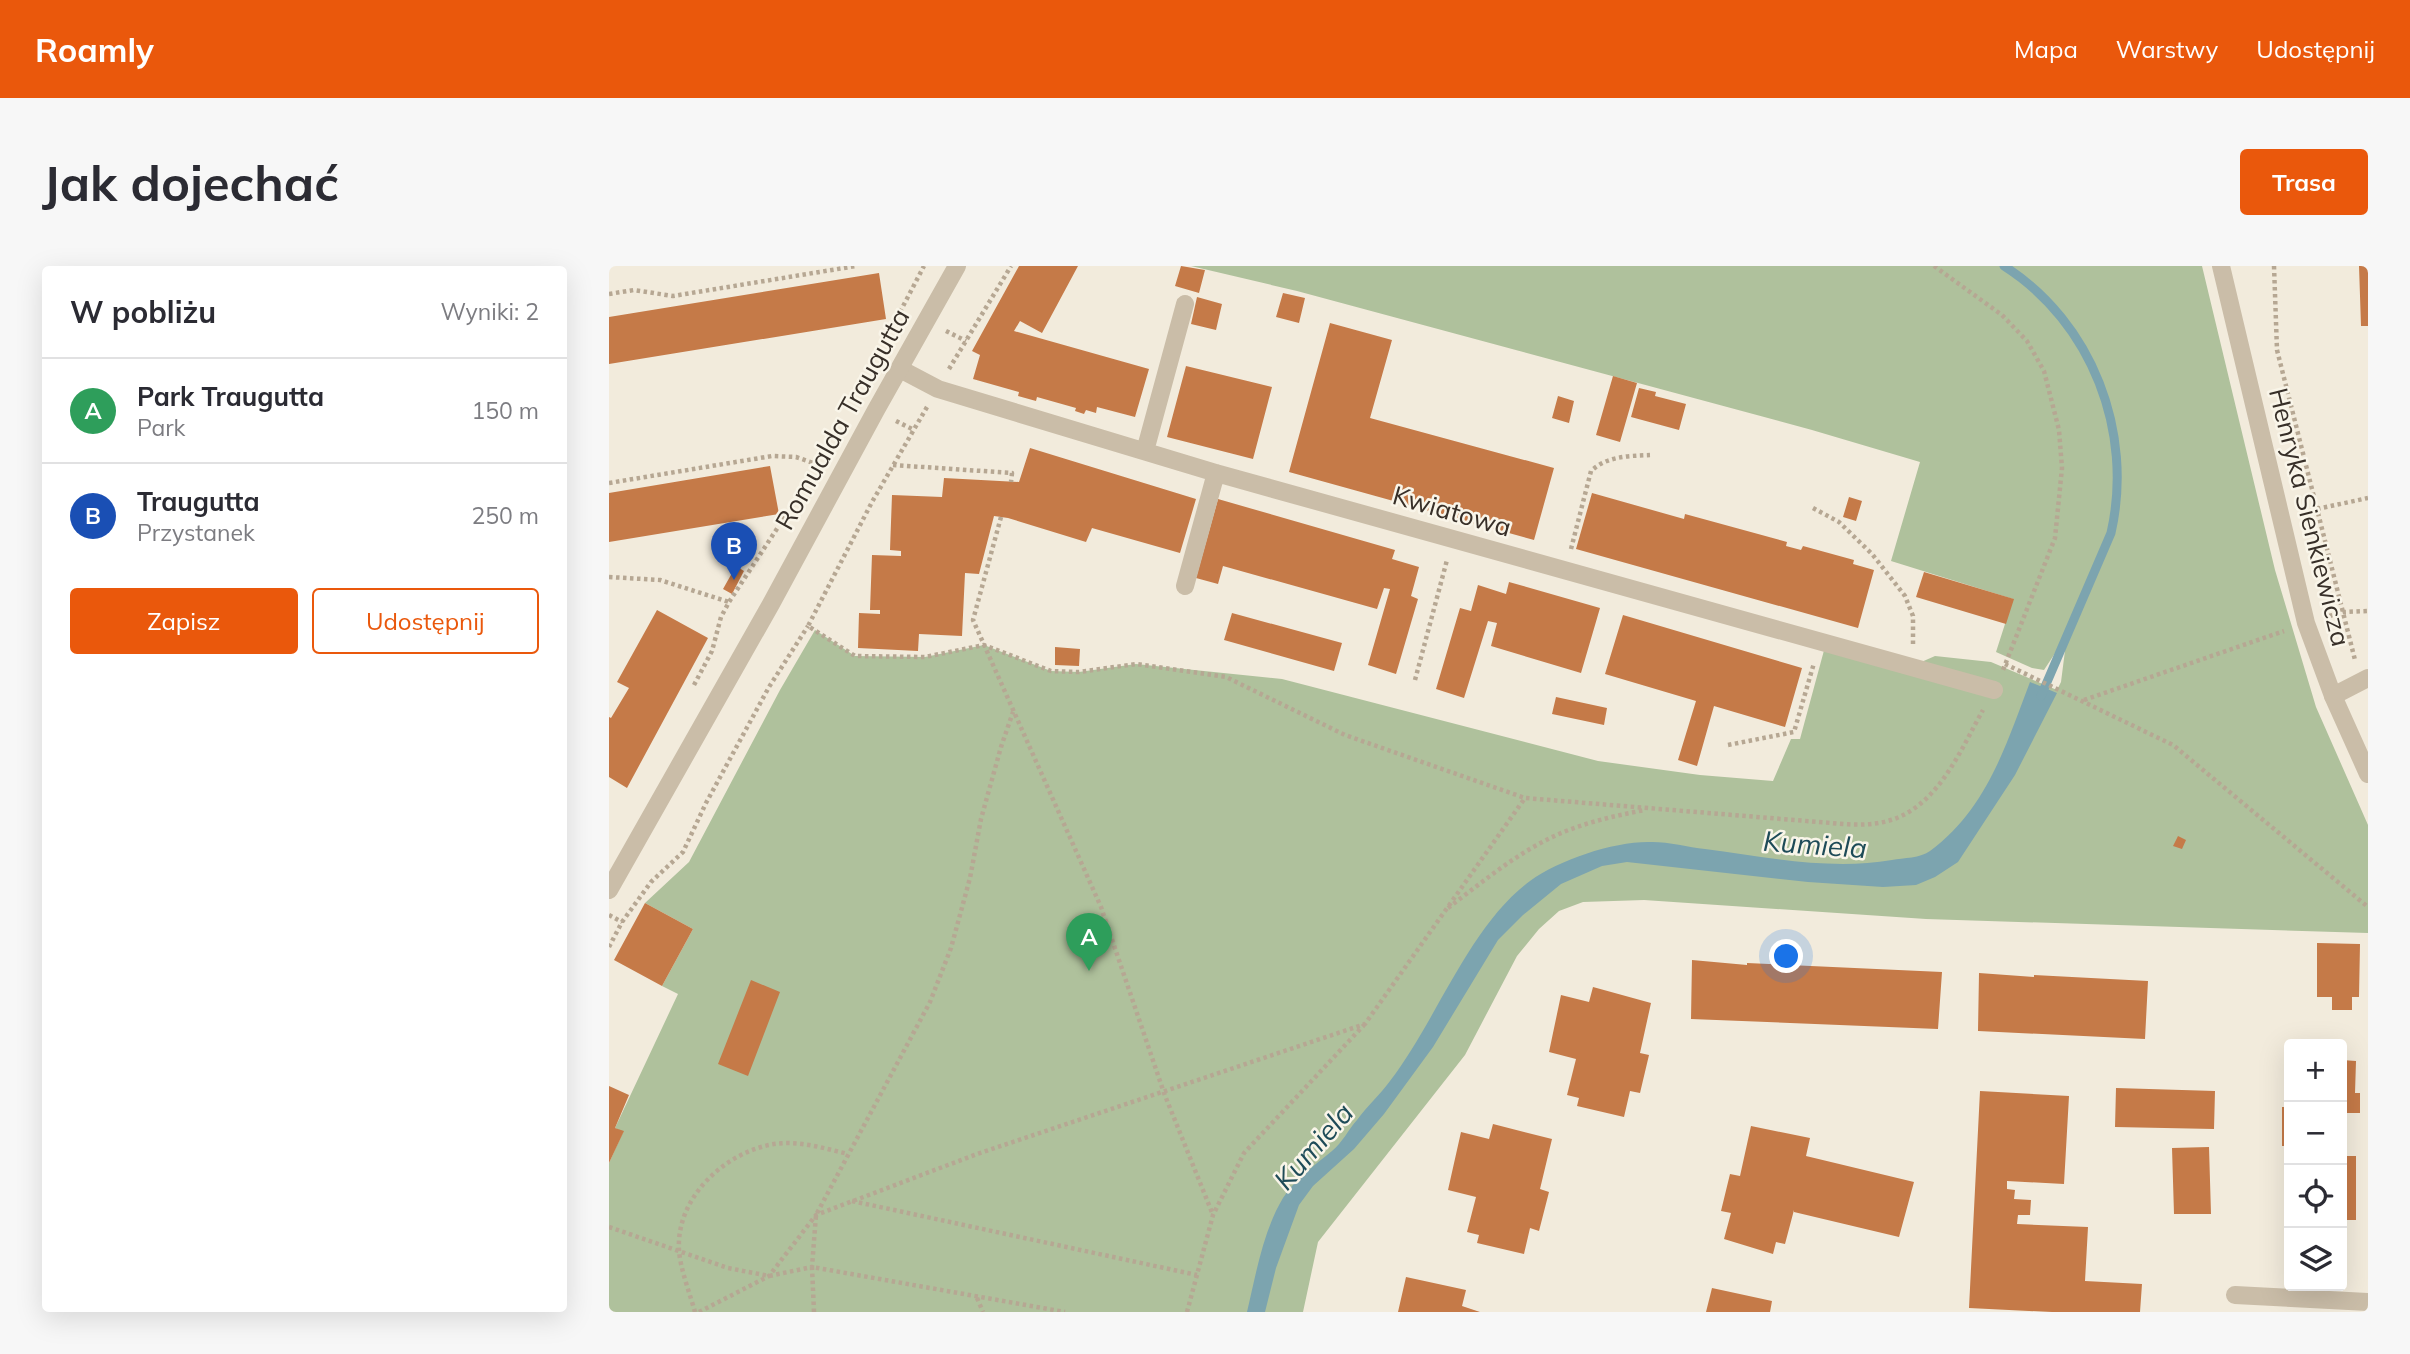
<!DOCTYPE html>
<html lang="pl">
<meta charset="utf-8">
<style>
:root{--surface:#fff;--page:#f7f7f7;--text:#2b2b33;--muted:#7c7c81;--line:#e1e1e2;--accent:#ea580c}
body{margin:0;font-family:Mulish,sans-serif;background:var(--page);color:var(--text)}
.controls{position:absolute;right:21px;bottom:21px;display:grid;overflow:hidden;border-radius:7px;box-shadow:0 7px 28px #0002}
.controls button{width:63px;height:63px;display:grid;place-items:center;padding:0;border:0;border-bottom:2px solid var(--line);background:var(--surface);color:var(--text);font:35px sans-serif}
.you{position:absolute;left:1178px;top:691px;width:24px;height:24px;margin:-18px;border:5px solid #fff;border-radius:50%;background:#1a73e8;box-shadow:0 0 0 10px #1a73e833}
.badge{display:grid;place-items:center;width:46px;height:46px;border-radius:50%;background:var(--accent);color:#fff;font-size:23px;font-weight:700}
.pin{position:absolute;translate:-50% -58px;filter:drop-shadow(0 2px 4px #0008)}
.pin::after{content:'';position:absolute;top:37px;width:24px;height:21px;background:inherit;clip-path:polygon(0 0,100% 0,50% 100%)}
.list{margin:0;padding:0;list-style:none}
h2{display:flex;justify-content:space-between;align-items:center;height:91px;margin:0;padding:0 28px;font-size:30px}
h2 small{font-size:23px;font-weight:400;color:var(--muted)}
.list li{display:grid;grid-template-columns:46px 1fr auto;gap:21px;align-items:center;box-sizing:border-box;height:105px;padding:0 28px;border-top:2px solid var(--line)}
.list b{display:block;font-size:26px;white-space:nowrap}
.list p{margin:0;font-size:23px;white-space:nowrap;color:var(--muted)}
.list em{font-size:23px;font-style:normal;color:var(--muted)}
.actions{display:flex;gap:14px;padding:21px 28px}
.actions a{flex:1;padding:16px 0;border:2px solid var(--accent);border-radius:7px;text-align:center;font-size:24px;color:var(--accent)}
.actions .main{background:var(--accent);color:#fff}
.icon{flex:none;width:38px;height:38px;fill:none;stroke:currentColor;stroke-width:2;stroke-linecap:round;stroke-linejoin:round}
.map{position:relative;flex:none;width:1759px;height:1046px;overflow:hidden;border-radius:7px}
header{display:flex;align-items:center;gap:42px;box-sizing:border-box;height:98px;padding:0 35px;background:var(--accent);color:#fff}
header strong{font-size:33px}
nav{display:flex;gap:38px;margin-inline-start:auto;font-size:24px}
.intro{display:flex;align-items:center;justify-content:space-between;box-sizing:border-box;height:168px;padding:0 42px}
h1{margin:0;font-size:49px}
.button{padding:18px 32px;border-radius:7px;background:var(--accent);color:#fff;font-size:24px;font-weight:700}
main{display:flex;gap:42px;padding:0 42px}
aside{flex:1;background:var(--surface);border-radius:7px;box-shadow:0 7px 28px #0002}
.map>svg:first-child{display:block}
</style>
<header>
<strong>Roamly</strong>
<nav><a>Mapa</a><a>Warstwy</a><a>Udostępnij</a></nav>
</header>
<div class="intro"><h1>Jak dojechać</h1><a class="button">Trasa</a></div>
<main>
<aside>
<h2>W pobliżu<small>Wyniki: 2</small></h2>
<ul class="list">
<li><span class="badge" style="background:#2e9e5b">A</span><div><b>Park Traugutta</b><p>Park</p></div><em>150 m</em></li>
<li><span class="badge" style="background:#1a4fb4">B</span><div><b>Traugutta</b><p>Przystanek</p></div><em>250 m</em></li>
</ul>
<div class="actions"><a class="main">Zapisz</a><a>Udostępnij</a></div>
</aside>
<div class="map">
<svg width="1759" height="1046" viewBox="0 0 1759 1046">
<rect width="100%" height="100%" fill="#f2ebdc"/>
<path fill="#afc19c" d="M582 0H1593L1666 304 1707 441 1759 559V667L1317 653 1035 634 974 636 950 645 930 663 908 690 856 789 709 976 694 1046H0V897L14 866 6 862 69 728 53 720 84 663 36 637 80 596 171 424 206 364 246 390 316 391 375 379 442 405 470 406 527 398 673 413 989 495 1091 509 1164 515 1182 473H1191L1217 377 1301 401 1326 390 1382 396 1448 424 1452 416 1458 369 1435 404 1423 402 1387 386 1404 333 1282 295 1311 196 1203 164 688 25Z"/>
<path fill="#7ca4af" d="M1421 416 1448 427 1406 509 1349 596 1326 611 1307 619 1274 621 1199 616 1018 596 993 600 952 618 914 649 889 674 824 781 775 848 745 883 704 920 690 939 667 1002 656 1046H638C647 1008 654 965 674 932 687 912 705 900 723 885 734 876 739 864 748 854 758 840 771 829 781 815 828 754 860 660 921 615 950 594 1003 576 1039 576 1057 575 1078 581 1096 583 1157 591 1221 605 1283 594 1294 592 1312 592 1321 585 1378 543 1397 479 1421 416Z"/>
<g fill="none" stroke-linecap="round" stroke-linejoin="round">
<path stroke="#7ca4af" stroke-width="9" d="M1395 0C1483 56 1525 166 1502 267L1432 430"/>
</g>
<path fill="#c57a48" d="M410 0H469L433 67 411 55 405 65 540 103 526 151 488 141 487 147 477 144 475 148 466 145 467 142 428 131 427 135 409 130 410 126 364 113 371 89 363 85Z
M572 0 596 4 590 27 566 20Z
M1750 0H1759V60H1752Z
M270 7 277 53 0 98V51Z
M674 27 696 32 690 57 667 51Z
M588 31 613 38 607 64 582 58Z
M721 57 783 74 761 152 945 202 925 274 680 206Z
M577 100 663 121 644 193 558 171Z
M1004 110 1028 117 1011 176 987 169Z
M1030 122 1047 126 1046 130 1077 138 1070 164 1022 151Z
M949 130 965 135 960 157 943 152Z
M421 182 587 233 571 287 483 262 477 276 399 252 385 250 370 308 356 307 353 370 310 368 309 385 249 382 250 347 271 348V344H261L263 289 292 290V285L281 284 283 229 333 231 335 212 410 216Z
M161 200 170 248 0 276V227Z
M983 227 1075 253 1076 248 1178 276 1177 280 1192 284 1194 280 1245 294 1244 298 1265 304 1249 362 967 283Z
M1240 231 1253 235 1247 255 1234 251Z
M609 233 786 284 783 293 810 301 802 330 809 333 787 408 759 399 781 323 775 322 768 343 614 300 609 318 587 312Z
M127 300 135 305 123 328 114 323Z
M1315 306 1405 333 1397 358 1307 331Z
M900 316 991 342 972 407 882 380 888 357 879 355 855 432 827 423 851 342 862 345 869 319 897 328Z
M48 344 99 372 18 522 0 511V451L2 452 20 422 8 416Z
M623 347 733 377 725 405 615 374Z
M1014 349 1193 402 1176 461 1105 440 1088 500 1069 494 1087 435 996 408Z
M446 381 471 383 470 400 446 399Z
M947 431 998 442 995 459 943 448Z
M1569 570 1577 574 1573 583 1564 580Z
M36 637 84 663 53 720 5 694Z
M1708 677 1751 678 1750 731H1743V744H1723V731H1708Z
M1083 694 1138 699V697L1333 706 1329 763 1082 753Z
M1370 707 1425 711V709L1539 715 1536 773 1369 765Z
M142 714 171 726 139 810 109 798Z
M984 721 1042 737 1031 787 1040 789 1031 827 1021 825 1015 851 968 840 970 832 958 829 967 793 940 786 952 729 980 736Z
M1733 794 1747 795 1746 827H1751V847H1733Z
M0 820 20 829 6 862 15 865 0 897Z
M1507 822 1606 825 1605 863 1506 861Z
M1371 825 1460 830 1455 918 1398 915V923L1406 924 1405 933 1422 934 1421 949H1409L1408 958 1479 961 1476 1015 1533 1018 1531 1046H1443L1360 1042Z
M1673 841H1680V880H1673Z
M884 858 943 873 931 923 940 926 930 965 921 962 915 988 868 977 870 969 858 966 867 931 839 924 852 866 880 873Z
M1142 860 1201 872 1197 890 1305 916 1290 971 1185 946V944L1176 978 1167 976 1164 988 1115 973 1122 947 1112 945 1121 908 1131 910Z
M1600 881 1602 948H1565L1563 882Z
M1733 890H1747V954H1733Z
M797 1011 857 1024 853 1040 871 1046H789Z
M1103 1022 1163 1035 1161 1046H1097Z"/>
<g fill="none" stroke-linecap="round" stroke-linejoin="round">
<path stroke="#b6a793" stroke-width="4.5" stroke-dasharray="3.5 3.5" stroke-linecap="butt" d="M1325 0 1393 49 1418 75 1435 105 1450 164 1453 202 1446 272 1394 404
M1665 0 1668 84 1746 394
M0 28 25 24 64 30 247 0
M291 46 315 0
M337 65 357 75
M340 103 402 0
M318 141 263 236 199 360 246 390 316 391 375 379 442 405 470 406 527 398 617 411 736 469 916 532
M287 155 305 164
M284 199 403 207 402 216
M0 217 163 190 187 191 210 199
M1204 242 1230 256 1263 288 1296 330 1304 350V379
M1708 243 1759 232
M392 251 364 354 492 641 555 827 604 949
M962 283 982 205C998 190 1019 190 1041 189
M0 311 51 314 120 336
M1720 350 1734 346 1759 345
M1396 398 1564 479 1759 641
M806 414 838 294
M85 419 103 385 112 351 120 336 194 223
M1475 434 1675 365
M1119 479 1185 466 1205 397
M839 642C876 614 914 582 957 565 983 555 1009 549 1036 544
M0 649 13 656
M0 681 13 656 42 616 74 586 97 537 160 421 199 360
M243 935 588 1009
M0 961 119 1002 160 1010 203 1001 207 949 321 736 342 682 361 612 372 553 392 481 404 446
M368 1032 374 1046
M86 1046C81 1028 71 1002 70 984 67 933 113 889 160 879 186 873 214 882 239 888
M90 1046 160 1010 207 949 368 888 756 758 916 532 1222 557C1242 559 1263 560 1282 554 1330 539 1352 483 1374 444
M205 1046 203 1001 456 1046
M578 1046 604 949 635 887 755 759"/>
<path stroke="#cabda8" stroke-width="18" d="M291 103 329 123 607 207 1385 424
M536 185 576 38
M576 320 607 207
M1724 430 1759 412
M1626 1029 1759 1036"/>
<path stroke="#cabda8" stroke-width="18" d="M0 624 162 338 267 144 348 0"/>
<path stroke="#cabda8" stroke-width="18" d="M1612 0 1697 357 1724 430 1759 508"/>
</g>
<g text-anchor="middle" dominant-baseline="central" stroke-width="5" stroke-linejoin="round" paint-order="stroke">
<g font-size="26" fill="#372f28" stroke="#f9f5e9">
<text transform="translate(233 153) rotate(-61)">Romualda Traugutta</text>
<text transform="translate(843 245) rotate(16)">Kwiatowa</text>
<text transform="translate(1701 251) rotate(76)">Henryka Sienkiewicza</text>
</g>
<g font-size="28" font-style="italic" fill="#1e4b58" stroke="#f9f5e9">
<text transform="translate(1206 578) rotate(4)">Kumiela</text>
<text transform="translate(704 880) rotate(-49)">Kumiela</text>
</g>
</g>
</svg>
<div class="controls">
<button>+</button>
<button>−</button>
<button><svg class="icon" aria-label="locate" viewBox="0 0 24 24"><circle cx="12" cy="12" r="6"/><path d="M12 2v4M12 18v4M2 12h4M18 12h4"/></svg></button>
<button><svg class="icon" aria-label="layers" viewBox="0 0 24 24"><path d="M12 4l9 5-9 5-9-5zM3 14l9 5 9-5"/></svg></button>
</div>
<div class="you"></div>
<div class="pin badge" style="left:480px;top:705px;background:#2e9e5b">A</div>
<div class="pin badge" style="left:125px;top:314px;background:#1a4fb4">B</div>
</div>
</main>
